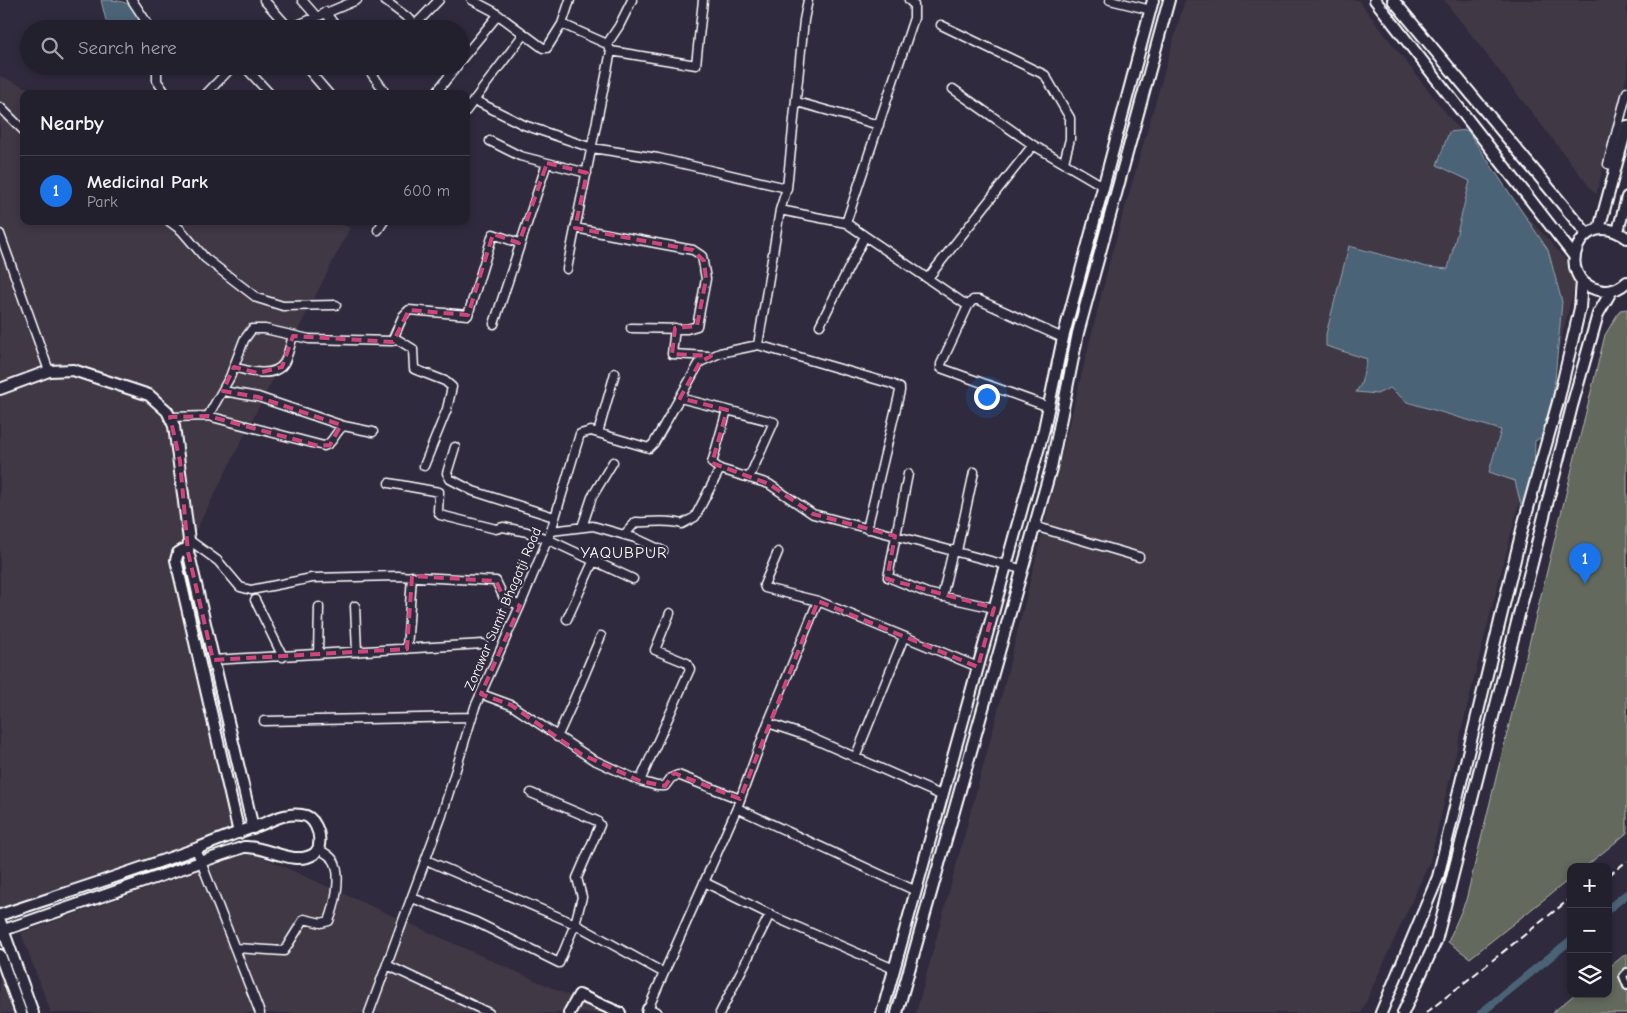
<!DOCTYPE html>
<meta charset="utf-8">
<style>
:root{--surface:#23202e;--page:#2f2d3a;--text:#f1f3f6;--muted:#a3a3aa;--line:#403e4a;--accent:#1a73e8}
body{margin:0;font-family:"Comic Neue",sans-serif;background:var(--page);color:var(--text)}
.controls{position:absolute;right:15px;bottom:15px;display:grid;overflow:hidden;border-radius:10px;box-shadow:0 2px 8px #0003}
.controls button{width:45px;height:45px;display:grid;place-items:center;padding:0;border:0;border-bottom:1px solid var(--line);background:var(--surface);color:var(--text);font:25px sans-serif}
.you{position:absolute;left:986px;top:396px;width:18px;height:18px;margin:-12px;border:4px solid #fff;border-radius:50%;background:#1a73e8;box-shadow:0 0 0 8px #1a73e833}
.badge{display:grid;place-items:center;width:32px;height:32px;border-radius:50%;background:var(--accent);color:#fff;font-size:16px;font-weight:700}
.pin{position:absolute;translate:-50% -41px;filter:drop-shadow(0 1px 2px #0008)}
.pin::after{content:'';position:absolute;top:26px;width:18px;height:15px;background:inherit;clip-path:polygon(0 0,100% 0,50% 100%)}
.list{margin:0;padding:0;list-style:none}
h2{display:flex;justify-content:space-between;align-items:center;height:65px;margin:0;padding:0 20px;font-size:21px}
h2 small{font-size:16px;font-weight:400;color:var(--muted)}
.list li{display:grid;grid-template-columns:32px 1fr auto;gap:15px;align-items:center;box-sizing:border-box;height:70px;padding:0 20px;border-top:1px solid var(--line)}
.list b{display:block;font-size:19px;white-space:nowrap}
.list p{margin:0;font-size:16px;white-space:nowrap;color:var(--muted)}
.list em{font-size:16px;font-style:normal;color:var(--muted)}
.icon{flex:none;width:28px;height:28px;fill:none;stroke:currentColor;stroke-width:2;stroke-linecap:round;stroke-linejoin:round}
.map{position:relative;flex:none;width:1627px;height:1013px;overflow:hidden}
.search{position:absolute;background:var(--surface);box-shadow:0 2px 8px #0003;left:20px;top:20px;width:450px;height:55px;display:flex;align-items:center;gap:12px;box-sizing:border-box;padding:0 18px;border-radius:28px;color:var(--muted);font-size:19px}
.panel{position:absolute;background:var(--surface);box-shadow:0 2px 8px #0003;left:20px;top:90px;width:450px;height:135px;border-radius:10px}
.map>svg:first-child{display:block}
</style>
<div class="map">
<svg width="1627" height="1013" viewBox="0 0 1627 1013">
<rect width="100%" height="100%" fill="#2f2a3d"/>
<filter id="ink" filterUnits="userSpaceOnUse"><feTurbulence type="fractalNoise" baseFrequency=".02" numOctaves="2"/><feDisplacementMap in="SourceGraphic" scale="10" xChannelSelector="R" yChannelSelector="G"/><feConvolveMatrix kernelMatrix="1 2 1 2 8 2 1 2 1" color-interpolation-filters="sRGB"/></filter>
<g filter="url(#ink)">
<path fill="#413745" d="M1185 0H1358L1521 209 1568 262 1579 270 1477 666 1430 861 1361 1013H916L994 726 1111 256Z
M1444 0H1627V75L1596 195Z
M0 76 41 94H24V221H335L350 228 182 558 234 830 0 909Z
M251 852 608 1013H51L21 933Z
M0 964 18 1013H0Z"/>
<path fill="#64695b" stroke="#b2b4ad" d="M1627 309V833L1585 867H1571V878L1470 958 1448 942 1466 900 1605 335 1620 310Z
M1627 953V1013H1552L1575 994H1608V968Z"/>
<path fill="#4c6476" stroke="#94a2ad" d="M101 0C128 0 131 3 146 25L141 29H113L114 24 106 21Z
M1467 130 1548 250 1562 302 1554 390 1544 436 1535 441 1534 487 1522 509 1515 481 1489 472 1501 430 1407 402 1390 388 1377 394 1356 392 1361 384 1367 359 1326 346V334L1349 246 1427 267 1448 269 1470 181 1437 165 1449 132Z"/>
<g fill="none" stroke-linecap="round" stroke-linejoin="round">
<path stroke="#4c6476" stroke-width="8" d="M1608 909 1627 894
M1481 1013 1571 940"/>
<defs>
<path id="pedestrian" d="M1627 972 1623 976 1627 986"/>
<path id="minor" d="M132 0 151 29
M264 0 289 28
M302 0 316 16
M384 0 416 24 439 0
M472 0 493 11 543 48H547L562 24 570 0
M1110 0 1151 10
M325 12 338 29
M562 24 607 44
M941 25 1045 75 1070 118V139L1064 162
M288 29 357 0
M611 51 696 65 703 0
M461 60 498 15
M157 66V81L166 94
M244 66 270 94
M305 66 329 94
M366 66 383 89
M953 89 1033 145 1103 186
M206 94 233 66
M435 94 457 66
M474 100 524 125 592 148 658 158 787 188
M797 102 879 125
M0 107 24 131
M466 111 523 35
M490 141 520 156 587 173
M1616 166 1608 164 1627 92
M780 210 846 223
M169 221 181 230 205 258 257 298 283 306 336 305
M575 228 693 250 702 256 706 279 697 326 687 329 631 328
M378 230 384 221
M0 234 49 371
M865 236 846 223 914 18V5L909 0
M567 269 611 51 607 44 619 26 632 0
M928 278 1033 145
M968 306 941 364V368L1049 407
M494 324 547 163
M820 325 865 236 968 306 973 300H979L1063 338
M675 328 672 354 709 356
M395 338 413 349 414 369 445 381 452 387 447 409 424 466
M758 345 780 210 787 188 804 20 808 0
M234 367C247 371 274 379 284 363 288 356 290 345 293 336
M223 391 258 397 344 426
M680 398 774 422 749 478
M208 416 230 377 244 340 252 329H265L309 339 392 341 403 316 409 310 468 315 493 234 519 243
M170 417 208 416 324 446C334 443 335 431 344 426L373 432
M598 433 615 373
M455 447 447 473 450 479 473 491 554 517
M720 469 712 463 727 410
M908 474 888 577 927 593 994 608
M389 483 439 492 438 511 440 515 496 529 503 527 527 532 547 539 633 579
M1034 526 1139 557
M582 527 592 497 613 462
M551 531 593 526 635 538 663 551
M624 535 636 522C652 523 666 519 682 524L695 517 720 469 769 484 813 514 1021 569
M189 540 218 561 240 587 251 590 312 578 398 576 496 581 504 598 520 606
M957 551 974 472
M778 552 764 585 765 588 818 601 978 667
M942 597 953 550
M255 600 283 657
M355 606 357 652
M567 619 593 562
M407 649 412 576
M318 654 319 607
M213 660 483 644
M481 694 511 705 592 759 640 781 657 786H665L671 778 678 775 740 799
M264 721 472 717
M768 723 807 736 943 796
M557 737C573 704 586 670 601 636
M855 758 904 637
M640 781 690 669 687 663 655 650 670 613
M737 808 916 891
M196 849 260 1013
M426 860 575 924 664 973
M704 882 779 919 894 969
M412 898 476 922 559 963 575 924 582 897 577 878 600 825 597 821 531 793
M236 948 284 951 304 919 321 923 329 921C335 906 342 875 334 861 330 855 324 852 318 849
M387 965 489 1013
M648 1009 737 808 768 723 818 601
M369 1013 442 815 475 707 520 606 551 531 580 434 591 431 649 448 654 443 700 362 720 353 758 345 892 384 900 388V391L867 529
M720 1013 770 914"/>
<path id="tertiary" d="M1375 0 1574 256
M1393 0 1587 234
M1599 229 1627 126
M1618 231 1627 197
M1627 238C1579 203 1552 280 1599 290 1609 293 1619 289 1627 282
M0 389 49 371 73 370 149 395 167 411 174 426 189 540 188 552
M239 833 176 560 178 553 183 550 188 552 190 559 253 828
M0 915C66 893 132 872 198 848 216 841 233 834 251 828 269 823 282 812 302 815 314 816 321 833 319 845 319 848 316 852 314 854 293 867 266 845 244 847L4 930
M0 921 33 1013
M0 955 21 1013
M569 1013 579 995 620 1013
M647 1013 648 1009 656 1013
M882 1013 1044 429 1063 338 1153 0
M897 1013 1051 468 1078 333 1169 0
M1381 1013 1438 877 1523 526 1558 402 1580 308 1582 281
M1403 1013 1436 941 1572 406 1598 314 1612 290"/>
</defs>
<use href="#pedestrian" stroke="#fff" stroke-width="10"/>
<use href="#minor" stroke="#fff" stroke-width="11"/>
<use href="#tertiary" stroke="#fff" stroke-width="14"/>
<use href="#pedestrian" stroke="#2f2a3d" stroke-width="6"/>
<use href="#minor" stroke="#2f2a3d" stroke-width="8"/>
<use href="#tertiary" stroke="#2f2a3d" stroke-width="10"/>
<path stroke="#fff" stroke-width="2" stroke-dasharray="8 4" stroke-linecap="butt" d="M1608 876 1627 861
M1426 1013 1571 898"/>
</g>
</g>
<path fill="none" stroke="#ce467c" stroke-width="4" stroke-dasharray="10 6" stroke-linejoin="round" d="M547 163 587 173 575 228 693 250 704 261 706 279 697 326 675 328 672 354 711 356 700 362 680 398 727 410 712 463 769 484 813 514 895 536 887 579 994 608 978 667 818 601 740 799 674 773 665 786 640 781 581 754 511 705 481 694 520 606 504 598 496 581 412 576 407 649 213 660 188 552 180 461 170 417 208 416 319 446 330 445 341 425 258 397 223 391 234 367 258 373 282 367 293 336 393 342 409 310 468 315 493 234 519 243Z"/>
<g text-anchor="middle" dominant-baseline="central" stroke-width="4.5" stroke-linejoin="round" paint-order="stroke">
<g font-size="14" fill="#fff" stroke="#2f2a3d">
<text transform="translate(503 609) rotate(-67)">Zorawar Sumit Bhagatji Road</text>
</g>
<g font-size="16" letter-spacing="1" fill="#fff" stroke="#2f2a3d">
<text x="624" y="553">YAQUBPUR</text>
</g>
</g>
</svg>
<div class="controls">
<button>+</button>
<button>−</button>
<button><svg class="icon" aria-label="layers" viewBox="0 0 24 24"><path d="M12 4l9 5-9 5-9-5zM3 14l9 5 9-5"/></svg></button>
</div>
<div class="you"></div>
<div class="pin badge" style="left:1585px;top:584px">1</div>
<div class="search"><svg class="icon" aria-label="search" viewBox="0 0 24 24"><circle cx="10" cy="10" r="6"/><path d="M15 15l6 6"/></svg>Search here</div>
<section class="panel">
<h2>Nearby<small></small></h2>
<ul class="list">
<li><span class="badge">1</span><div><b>Medicinal Park</b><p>Park</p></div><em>600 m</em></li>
</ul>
</section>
</div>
